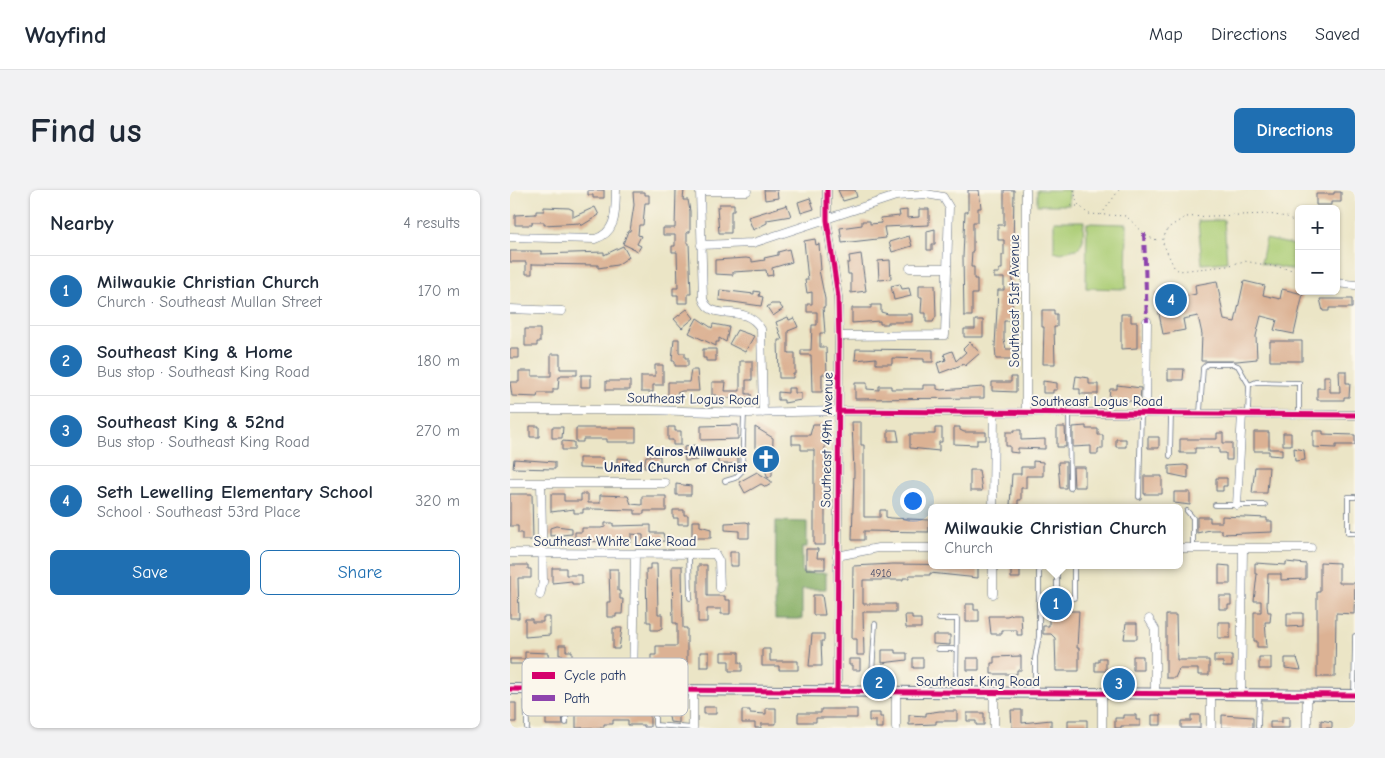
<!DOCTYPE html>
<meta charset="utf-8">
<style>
:root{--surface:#fff;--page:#f2f2f3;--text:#1f2937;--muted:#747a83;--line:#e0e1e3;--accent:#1f6fb2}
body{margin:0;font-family:"Comic Neue",sans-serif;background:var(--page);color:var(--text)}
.controls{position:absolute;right:15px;top:15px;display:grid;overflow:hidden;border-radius:8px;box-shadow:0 1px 4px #0004}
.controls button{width:45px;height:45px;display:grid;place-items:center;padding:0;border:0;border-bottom:1px solid var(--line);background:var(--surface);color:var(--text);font:25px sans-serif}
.you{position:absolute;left:402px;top:310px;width:18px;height:18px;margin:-12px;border:4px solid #fff;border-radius:50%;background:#1a73e8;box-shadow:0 0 0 8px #1a73e833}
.badge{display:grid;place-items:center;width:32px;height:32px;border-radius:50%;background:var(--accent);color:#fff;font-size:16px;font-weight:700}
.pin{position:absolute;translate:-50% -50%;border:2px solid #fff;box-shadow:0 1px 5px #0006}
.popup{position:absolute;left:418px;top:314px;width:255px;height:65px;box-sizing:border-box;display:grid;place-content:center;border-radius:8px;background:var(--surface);filter:drop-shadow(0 1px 4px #0005);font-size:16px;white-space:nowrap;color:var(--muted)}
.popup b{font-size:19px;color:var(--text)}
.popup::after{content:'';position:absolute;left:50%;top:100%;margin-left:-10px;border:10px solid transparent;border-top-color:var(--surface)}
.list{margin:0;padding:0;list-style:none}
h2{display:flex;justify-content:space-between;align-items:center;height:65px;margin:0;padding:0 20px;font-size:21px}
h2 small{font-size:16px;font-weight:400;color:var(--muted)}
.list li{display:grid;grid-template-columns:32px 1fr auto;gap:15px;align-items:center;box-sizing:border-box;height:70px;padding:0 20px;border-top:1px solid var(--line)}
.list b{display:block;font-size:19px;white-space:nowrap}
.list p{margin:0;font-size:16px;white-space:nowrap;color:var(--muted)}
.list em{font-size:16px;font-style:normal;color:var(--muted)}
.actions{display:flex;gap:10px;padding:15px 20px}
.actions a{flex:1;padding:11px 0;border:1px solid var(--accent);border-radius:8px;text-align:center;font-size:18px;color:var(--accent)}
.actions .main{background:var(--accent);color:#fff}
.map{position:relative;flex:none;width:845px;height:538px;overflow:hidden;border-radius:8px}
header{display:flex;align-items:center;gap:30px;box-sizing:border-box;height:70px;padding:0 25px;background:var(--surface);border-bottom:1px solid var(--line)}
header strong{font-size:24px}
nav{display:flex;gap:28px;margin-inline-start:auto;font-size:18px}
.intro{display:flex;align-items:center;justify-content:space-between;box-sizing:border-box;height:120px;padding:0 30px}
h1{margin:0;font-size:35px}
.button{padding:12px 22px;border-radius:8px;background:var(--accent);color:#fff;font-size:18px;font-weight:700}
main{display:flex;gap:30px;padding:0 30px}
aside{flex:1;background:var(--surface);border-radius:8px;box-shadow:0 1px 4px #0004}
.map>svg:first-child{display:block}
</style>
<header>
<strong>Wayfind</strong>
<nav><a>Map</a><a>Directions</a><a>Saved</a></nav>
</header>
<div class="intro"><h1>Find us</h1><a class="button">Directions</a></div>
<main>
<aside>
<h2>Nearby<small>4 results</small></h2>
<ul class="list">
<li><span class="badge">1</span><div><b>Milwaukie Christian Church</b><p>Church · Southeast Mullan Street</p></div><em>170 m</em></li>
<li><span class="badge">2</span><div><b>Southeast King &amp; Home</b><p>Bus stop · Southeast King Road</p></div><em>180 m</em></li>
<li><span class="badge">3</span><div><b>Southeast King &amp; 52nd</b><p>Bus stop · Southeast King Road</p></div><em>270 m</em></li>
<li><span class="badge">4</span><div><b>Seth Lewelling Elementary School</b><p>School · Southeast 53rd Place</p></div><em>320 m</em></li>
</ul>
<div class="actions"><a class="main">Save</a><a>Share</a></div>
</aside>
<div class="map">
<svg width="845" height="538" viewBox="0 0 845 538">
<rect width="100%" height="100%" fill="#fbf7ec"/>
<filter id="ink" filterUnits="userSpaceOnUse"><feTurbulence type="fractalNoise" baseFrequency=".02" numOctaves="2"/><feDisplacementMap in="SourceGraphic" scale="10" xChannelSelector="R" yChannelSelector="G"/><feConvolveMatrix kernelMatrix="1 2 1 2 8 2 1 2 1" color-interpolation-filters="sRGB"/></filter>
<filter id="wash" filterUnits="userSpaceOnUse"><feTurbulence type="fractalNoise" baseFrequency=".0096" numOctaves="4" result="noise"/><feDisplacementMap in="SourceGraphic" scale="20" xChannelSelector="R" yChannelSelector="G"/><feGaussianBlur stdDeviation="1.12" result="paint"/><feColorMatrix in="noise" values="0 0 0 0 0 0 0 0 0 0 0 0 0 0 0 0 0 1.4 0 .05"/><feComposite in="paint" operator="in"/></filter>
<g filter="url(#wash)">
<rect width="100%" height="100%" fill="#ebe5c6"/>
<path fill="#accd76" stroke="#647e6a" d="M527 0H559V15H527Z
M714 30 717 72 692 74 688 31Z
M544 31H574L573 50 569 58 551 63 544 61Z
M577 33 617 34 616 99 576 98Z
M756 49 789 56 788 81 751 73Z"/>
<path fill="#89b067" stroke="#527062" d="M266 331 297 332V357H292V383H316V399H292V429H265Z"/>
<g id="blocks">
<path fill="#dcb294" d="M78 0H94V8H83V5H78Z
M166 0H174L173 10H178L180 21V42H177V53H179L181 104H178V113H168V105H163V98H168L167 62H162V56H165V45H153V38H165Z
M254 0H267L268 8 255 10Z
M328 0H345L347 7 333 11Z
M458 0H469L471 18H468V32H463V61H462L461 77H464V89H467V104H462V126H454L453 67 455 22H458Z
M494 0H504L502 131H494V150L496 159H504V169H486L485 156 488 100H494V88H484V83H489V79H492V65H494V50H488V35H494Z
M123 2H135V5H139V13H135L133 35H129L128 45 131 46 127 54 131 56 128 61 113 54 118 41H120L124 15Z
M824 2H831V12H821V15H806V4H824Z
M300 8 304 19 291 23 288 12Z
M209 14H224V21H221V43H209L207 17H209Z
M277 15 281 26 257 30V33L243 40 238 27Z
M34 17 59 18 63 20V27L85 17 89 25 71 36 70 33 34 35V32H22V35H5V25L26 24V21H34Z
M409 19H419V35L374 37 376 48 332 53 330 38 352 35V31H360V34L371 33 370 28 390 26 389 21 397 20V28L409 27Z
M425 39V54H422V60H417V41Z
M399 46 402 56 382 62 379 52Z
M305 49 306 55 309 54 311 80H309L315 109V117H313L315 143H310V157H316L317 184H312V202H302L301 165H291V160H301L302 135H307V122H297V114H302V102L297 103 295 90H298L294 51Z
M113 56 119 67 107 75 88 78V75L22 74V84H16V72H0V61H31V64L94 62V65Z
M279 59 282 72 262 78 263 85 257 86 256 80 223 82V85L205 84V70L236 68 242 69V72L255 70 254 68 268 65V62Z
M351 64 356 101 341 103V84H338L337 73H340L339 66Z
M380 70 381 89 369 90 368 71Z
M707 91 714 130 725 132 734 91 755 96 753 105 770 109 772 99 793 104 784 144 764 140 767 130 751 126 746 146 747 169 727 171H691L692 144 688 126 673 129 675 140 653 144 645 103 667 98 669 108 686 104 685 95Z
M390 94 392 99 399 98 401 106 384 110 381 96Z
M409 95H425L426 126 423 132H416V123H411L412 107H409Z
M210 100 244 104V101L250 102 249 106 253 107 251 116 209 110Z
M810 109H842V118H819V121H813Z
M261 114H269L273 119 263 126 257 117Z
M361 115H371V122L378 124H402V132H378V134H370V131L342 133V118H361Z
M177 119 184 128 172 138 164 129Z
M532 120H544V124H547V137H544L545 174H533L534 137H532Z
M611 124H621V132H627V158L611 159Z
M278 127 279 130 284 128 288 137 278 141V163H285V184H283V188H269L268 150H272L266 132Z
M187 128 202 138 203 134 219 137 216 152 209 148V152H206V156L179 143Z
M465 130H473V147H454V139H465Z
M15 139H30V152H27V156H15Z
M227 140 244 146 235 162 219 154Z
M164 149H169V163H175V168H178V176H165V171H162Z
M760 151H792V171H760Z
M460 152 470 163 455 176 454 174 430 183 427 173 436 170 434 164 442 161 446 171 456 162 453 159Z
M0 159H9V168H0Z
M193 159H206V171H196V168H193Z
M346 159 423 160V172H414V169L382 168V174H366V168L345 170Z
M41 164H50V179H67V185H51V187H49L48 199H43V203H28L27 207 2 206 0 192H9V181H22V186H41Z
M230 171H242V190H236V204H241V213H223V208H207V205H202V192H216L215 201H230Z
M145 175H153V195H143V202H131V186H145Z
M658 179H674L673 190H658Z
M181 180H187L189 201H172L167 203V208H158V192H179Z
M829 181H836V193H840L839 207H834V210H807V198H814V186H820V202H830Z
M71 185H81V197H71Z
M566 186 579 188V194H588V204H570V199H564Z
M501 187H506V202L482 201V192H501Z
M96 191H120V200H96Z
M533 191 547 193V200H543V203H533Z
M345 193H357V199L369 200V196H381V199H413V195H427V199L431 200 474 197V208L345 209Z
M607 195 631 198 630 211H610L606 208H599L600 199H607Z
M278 198H285V203H291V210L274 213V210H268V202L278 203Z
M342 232H351V255H354V327H370V320H376V327L380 328 419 330V342L354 341V350H342L344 282Z
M303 234H315V355H304V260H291V254H282V245H300Z
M228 235V249L191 250V236Z
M20 236H29V247H20Z
M576 236V239H588V245H593V259H588V264H581V256L563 257V237Z
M42 237H53L52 248H42Z
M158 237H165V241H171V255H163V250H158Z
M245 237 263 248 262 285 258 288 250 267 255 264 245 258Z
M444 237H450V240L454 242H476V250H467V255L444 254Z
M547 237H555L556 257H547Z
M66 238H126V252H97V249H73V252H66Z
M425 238H432V252H429V261L400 258V244H425Z
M378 240H387L389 251H378Z
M504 240H511V250L535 249V259L508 258V263L500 262V256H496V242H504Z
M803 241H813V244L845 245V255H826V258L803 257Z
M744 242H759V259H772V266L759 265V261H744Z
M707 243H713V253H722V270H716V263H709V258H685V263H670V249H707Z
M773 243H781V255H773Z
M638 247H649V258H638Z
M606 249H616V257H606Z
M52 251 64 252V260H52Z
M185 255 187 270 175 271 174 257Z
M784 258 794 260 795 270 785 271Z
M208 263H228V274H208Z
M136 266H150V274H141V278H134Z
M69 268H93V279L69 278Z
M107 268 119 269V279H107Z
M4 269 45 272V279L3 278Z
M523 271 533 272V286H516V298H511V310H508V315H500L502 284H511V277H523Z
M548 272H556V298H550Z
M674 275 678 276V288L659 284V276Z
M563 277H575V297H564Z
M745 277H759L757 303H742Z
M460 280H469L472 301H460Z
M247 282 261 291V294L256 297 251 294 235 303 229 292Z
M634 286H652V304H634Z
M706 288H717V296H713V301H706Z
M166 294 181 296V305H166Z
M664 302H680V315L664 313Z
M0 304H22L23 350H12V343H8V336H0Z
M41 304H54V311H71V304H78V313H90V305L118 306 121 314 132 315V306H156V321H134V324H125V320L83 319H73V323H64V319L41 322Z
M163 320H174V325H178V334H168V328H163Z
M712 326 757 328V331H762V342L712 344V340H700L687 343V327H700V332H712Z
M182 331H190V336L201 339V348H182Z
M236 332 239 333V348H229V341L215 340V333Z
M95 333H103V336L141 335V343H153L155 351 133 352V345L121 344V352L65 351V342H72V338H91L95 337Z
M46 336 62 338V344L40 346V338Z
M296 359H308L307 368H315V379H296Z
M220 362H228V376H220Z
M776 372 796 374V389L771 390V384H758L757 416 758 422H761L760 432H755L757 457H747V451H744V422H751V411H744L747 384H745V373L776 375Z
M810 372 829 373V393H845L844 424 826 423 825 487H807V402H810Z
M140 374H147L148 424H152V438L148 440H141V432H137L136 379H140Z
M383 374 468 375V388L420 383V385H399V388H393V390H353V414H386V422H353L354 465H347V449H342L343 376Z
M0 375H18V379H21V388H8L9 428H0Z
M188 375H197V406H215V410H220V424H211V419H197V432H188Z
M501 375H510V388H501Z
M709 375 720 376V394H709Z
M162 376H172L173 438H177V477H168V474H141V465H146V456H167V433H163Z
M42 378H56V385H72V394H62V391L42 393Z
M99 379H108V401H110V409H113L112 424H106V427H97V412H100Z
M303 405H312L315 425H303Z
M709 406H721V415H718V419H709Z
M456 414H464V420H469V432H456Z
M558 421H569L567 458H569V481H546L545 448 541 444H533V436H539V424H558Z
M777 423H793V436L777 437Z
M503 424H511L512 445H507V440H492V444H481L479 426H497Z
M395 425H402V429H411V438H396Z
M656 425H666L667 470H699V485H688V479H669L665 488H656Z
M33 427H40V445L15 447V429H22V432H33Z
M708 432H720V448H708Z
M616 433H627V449H614Z
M103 438H112L109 459H103Z
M302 444H314V451H311L312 476H299Z
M423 445H440V455L423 454Z
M49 455H56V461H62V472H53V465H49Z
M252 459H260V471H288V480H269V476H252Z
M372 460H385V463H397V470L372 473Z
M15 462 38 463 40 482 15 484V474H0V469H15Z
M190 462H199V477H190Z
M211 462H229V473H232V481H219V471H211Z
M704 465H722V477H713V472H704Z
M511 466V480H507V484H481V473H484V467Z
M623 466H633V480H623Z
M749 467H761V479H749Z
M403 468H413V478H403Z
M457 468H469V480H457Z
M589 468H596V481H585V472H589Z
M775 468H787L791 480 775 478Z
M339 469H350V480H342V475H339Z
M94 474H113V484H94Z
M0 513H6V532H0Z
M97 517H103V519L135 518 134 524H140V537H134V535H118V530H103V534H94V537L66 538V523L97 520Z
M194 517H206V524H194Z
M256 518H266V534H251V538H245V533H232V520H240V523L256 524Z
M311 519H347V528H306V532H288V523H311Z
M501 520H512V533L541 530V538H502Z
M158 521 169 522V533L160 532Z
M430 521H447V531H426V534L399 535V525L416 526V523Z
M36 523H52L53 535H36Z
M359 523H370V527H373V538H366V531H359Z
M457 523H474V535H466V531H457Z
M613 525H626V530H630V536H611V538H605V528H613Z
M642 525H651V535H642Z
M681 525H690V538H671V531H681Z
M712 525 743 527V538H712Z
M772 527H779V538H760V532H772Z
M558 530H577V538H558Z
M811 530 822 532V538H811Z"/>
</g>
</g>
<g filter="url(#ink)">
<use href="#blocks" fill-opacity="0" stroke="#646f82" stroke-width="1"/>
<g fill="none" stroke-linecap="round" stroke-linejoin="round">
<defs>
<path id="lane" d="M739 195 746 192 789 193V225
M559 223 560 298
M690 223 693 178 697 174H723L728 176 739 195 738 224
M660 266 661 223
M215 291 225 288 232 281 234 223
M629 307 631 223
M845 307H838V343H845
M705 315H755
M677 321 683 328V358
M179 364 180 408
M547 375V408
M529 408H564V375
M429 429H447L446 500
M428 459H446
M16 499 17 538
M30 500V513H56V500
M145 500V535L183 538
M361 501 365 434
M525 501V468L529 446V375
M844 505 845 446
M56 513V533
M748 537 749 506"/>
<path id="street" d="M317 0V30L328 107 329 153 327 501
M237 1H190L193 109C202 134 234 111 251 139L253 223
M0 47 85 49C108 42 105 20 106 0
M191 55 243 53 386 6 416 4 433 7 439 17 435 145 329 146
M400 78H437
M826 93 845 95
M0 119 52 121
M0 220H139L238 223 329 221 845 225
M516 222V0
M636 223 637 131
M0 293H155
M727 315 732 224
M483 318 484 222
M670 358H801
M0 363 205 364 209 371 210 398
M327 366 368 358H422
M483 375V404
M30 405 33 392 31 293
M639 429 645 439V504
M123 500 125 364
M592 503V538
M731 504 733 358
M183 538V500
M386 538V502
M484 538V502
M701 538V504
M797 538V504"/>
<path id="secondary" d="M0 499 845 505"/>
</defs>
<use href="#lane" stroke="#646f82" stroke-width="5.5"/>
<use href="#street" stroke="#646f82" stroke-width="9"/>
<use href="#secondary" stroke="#646f82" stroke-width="12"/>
<path stroke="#646f82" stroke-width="1" stroke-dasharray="1 4" stroke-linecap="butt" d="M564 0 567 13 578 24 616 26 638 47 650 51
M561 16H568
M591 25 609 0
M789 43 784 32 777 27 758 24 675 27 658 38 652 51 664 77 669 81 717 76 734 71 789 81"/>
<use href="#lane" stroke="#fff" stroke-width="4"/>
<use href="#street" stroke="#fff" stroke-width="8"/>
<use href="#secondary" stroke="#fff" stroke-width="10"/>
<path stroke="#8e44ad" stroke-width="4" stroke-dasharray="8 4" stroke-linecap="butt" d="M634 43 637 131
M788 82 789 83"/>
<defs>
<path id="cycleway" d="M317 0V30L328 107 329 153 327 501
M329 221 845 225
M0 499 845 505"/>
</defs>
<use href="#cycleway" stroke="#fbf7ec" stroke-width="8"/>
<use href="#cycleway" stroke="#d6006c" stroke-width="5"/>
</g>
</g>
<defs>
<symbol id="church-disc" viewBox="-11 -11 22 22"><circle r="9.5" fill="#1f6fb2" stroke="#fbf7ec"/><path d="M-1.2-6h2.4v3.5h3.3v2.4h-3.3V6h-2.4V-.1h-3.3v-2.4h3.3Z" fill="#fff"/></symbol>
</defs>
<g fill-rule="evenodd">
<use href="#church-disc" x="240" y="253" width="32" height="32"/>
</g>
<g text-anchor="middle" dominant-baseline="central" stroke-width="4" stroke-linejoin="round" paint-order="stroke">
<g font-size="11" fill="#4b506c">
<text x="371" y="383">4916</text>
</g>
<g font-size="14" fill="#1b2f5e" stroke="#fbf7ec">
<text transform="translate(504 111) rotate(-90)">Southeast 51st Avenue</text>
<text transform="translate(183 209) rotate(1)">Southeast Logus Road</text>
<text x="587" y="211">Southeast Logus Road</text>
<text transform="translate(317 250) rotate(-89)">Southeast 49th Avenue</text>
<text x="105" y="351">Southeast White Lake Road</text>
<text x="468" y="491">Southeast King Road</text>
</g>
<g font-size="14" font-weight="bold" fill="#1b2f5e" stroke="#fbf7ec" text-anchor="end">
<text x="237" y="261">Kairos-Milwaukie<tspan x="237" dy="16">United Church of Christ</tspan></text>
</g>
</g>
<rect x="12" y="468" width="166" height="58" rx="8" fill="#fbf7ec" stroke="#b8bbc1" stroke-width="1"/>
<rect x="22" y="482" width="23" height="7" fill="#d6006c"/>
<rect x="22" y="505" width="23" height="6" fill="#8e44ad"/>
<g font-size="14" fill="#1b2f5e">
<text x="54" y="490">Cycle path</text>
<text x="54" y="513">Path</text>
</g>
</svg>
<div class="controls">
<button>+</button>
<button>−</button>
</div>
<div class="you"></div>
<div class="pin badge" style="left:546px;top:414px">1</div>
<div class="popup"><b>Milwaukie Christian Church</b>Church</div>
<div class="pin badge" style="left:369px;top:493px">2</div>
<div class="pin badge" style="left:609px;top:494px">3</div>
<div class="pin badge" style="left:661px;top:110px">4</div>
</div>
</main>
